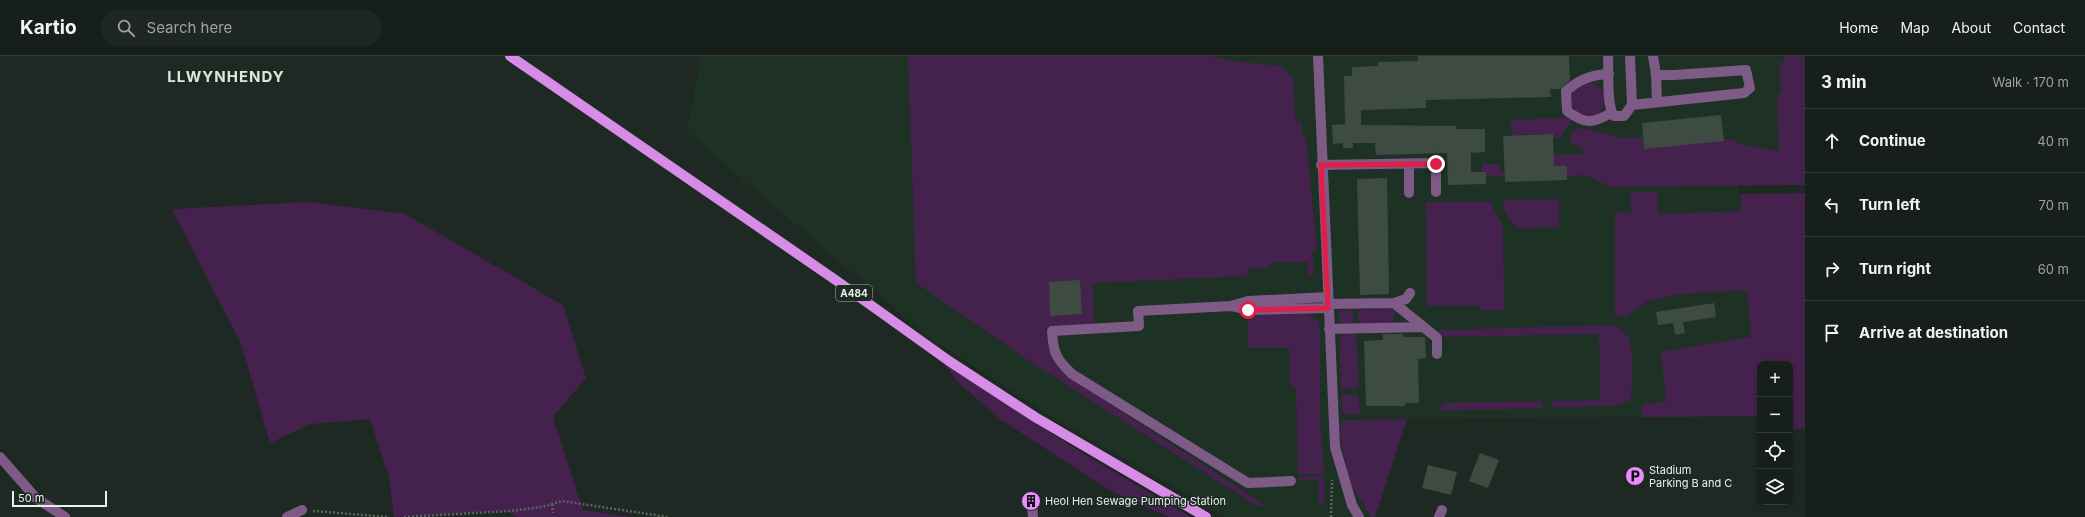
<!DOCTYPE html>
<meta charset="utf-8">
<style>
:root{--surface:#161f1a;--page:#1f2723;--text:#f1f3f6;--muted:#9ea2a2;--line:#353d39}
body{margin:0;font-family:Inter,sans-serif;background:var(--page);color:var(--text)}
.controls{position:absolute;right:12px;bottom:12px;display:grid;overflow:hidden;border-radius:8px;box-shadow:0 2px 6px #0003}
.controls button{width:36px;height:36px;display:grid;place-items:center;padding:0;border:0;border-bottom:1px solid var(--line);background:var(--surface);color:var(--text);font:20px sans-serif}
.scale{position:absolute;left:12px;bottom:10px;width:95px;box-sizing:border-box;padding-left:4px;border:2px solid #e8f0eb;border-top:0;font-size:11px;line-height:14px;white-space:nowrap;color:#e8f0eb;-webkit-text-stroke:3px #1d2922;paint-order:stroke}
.stop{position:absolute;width:12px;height:12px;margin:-9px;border:3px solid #e11d48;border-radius:50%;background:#fff}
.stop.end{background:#e11d48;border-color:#fff;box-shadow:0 1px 4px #0008}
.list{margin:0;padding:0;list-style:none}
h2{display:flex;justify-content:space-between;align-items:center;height:52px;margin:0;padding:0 16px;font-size:17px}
h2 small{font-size:13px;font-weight:400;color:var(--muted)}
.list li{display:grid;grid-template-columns:26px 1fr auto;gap:12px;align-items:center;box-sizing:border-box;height:64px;padding:0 16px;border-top:1px solid var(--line)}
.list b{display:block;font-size:15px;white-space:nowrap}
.list em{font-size:13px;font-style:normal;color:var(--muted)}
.icon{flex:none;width:22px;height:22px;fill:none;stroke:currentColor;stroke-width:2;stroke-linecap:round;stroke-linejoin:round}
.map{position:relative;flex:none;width:1805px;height:461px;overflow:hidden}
header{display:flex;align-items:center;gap:24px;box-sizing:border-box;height:56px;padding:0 20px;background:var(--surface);border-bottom:1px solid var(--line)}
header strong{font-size:19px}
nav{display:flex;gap:22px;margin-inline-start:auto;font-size:14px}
.search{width:280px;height:36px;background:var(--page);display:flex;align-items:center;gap:10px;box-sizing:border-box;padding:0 14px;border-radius:16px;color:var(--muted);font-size:15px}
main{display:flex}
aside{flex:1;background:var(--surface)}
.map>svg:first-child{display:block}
</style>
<header>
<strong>Kartio</strong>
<div class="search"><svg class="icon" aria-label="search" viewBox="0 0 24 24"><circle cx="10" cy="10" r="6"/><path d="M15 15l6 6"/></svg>Search here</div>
<nav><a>Home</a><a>Map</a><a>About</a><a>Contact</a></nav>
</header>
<main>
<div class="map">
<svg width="1805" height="461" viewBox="0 0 1805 461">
<rect width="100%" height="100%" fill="#1d2922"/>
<path fill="#1e3125" d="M701 0H1805V105L1737 109 1757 360 1407 363 1375 461H1226L1050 360 926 279 687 76Z"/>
<path fill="#45214d" d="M908 0H1211L1231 5 1281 10 1293 22 1295 65 1301 66V76L1306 83 1317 192 1312 196 1314 216 1308 221 1307 206 1269 207V212L1247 213V220L1093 227 1094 269 1046 271C1047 295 1054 303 1069 321L1265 449 1257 450 1032 307 916 227Z
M1784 0H1805V129L1611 131 1590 121 1582 119 1567 120 1548 111 1554 99 1583 98V92L1575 90 1570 85 1571 79 1577 72 1588 73 1625 83 1643 81 1644 92 1728 83 1736 84 1739 88 1779 95 1777 38H1781L1779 7 1784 6Z
M1571 44a17 17 0 1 1 34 0a17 17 0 1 1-34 0Z
M1569 62 1571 66 1560 81 1553 82V78L1512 79 1510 64Z
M1482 108H1500V116H1505V120H1486V116H1482Z
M1630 136H1657L1659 158 1741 155 1740 138 1805 137V372L1790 374V308H1760V378L1757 360 1642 361 1641 348 1666 346 1661 296 1751 281 1747 234 1680 238 1648 245 1627 260 1615 261V156L1631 157Z
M1559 143V171L1517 172C1511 164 1503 156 1503 146L1507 144Z
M307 146 405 158 563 249 586 322 553 361 583 454 629 461H518L508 456 496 455 394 461 389 421 370 363 311 368 270 387 241 288 172 153Z
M1426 146H1490L1503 170 1504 254H1480V250H1427Z
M1392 253 1395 255 1393 267H1361L1358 264V254Z
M1339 254H1353V268L1339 269Z
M1308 258 1318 265 1320 276V363L1324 418H1298L1296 331 1290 330 1289 292H1248V265L1257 259Z
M1615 269C1621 274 1628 278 1630 285 1633 296 1633 334 1630 344L1619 349 1561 352 1553 350 1550 345 1600 344 1599 278 1443 281 1438 274Z
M1348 277H1356L1359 332 1341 333 1339 282Z
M943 307 1082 397 1191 461H1169L1111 435 1000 363 960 328Z
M1341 339H1358L1360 358H1344L1342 356Z
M1541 345 1544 352 1437 355 1445 347Z
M1407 363 1375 461H1371L1351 428 1341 388 1340 366 1344 364Z
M1324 420 1325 447H1319L1318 424 1299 425 1298 421Z"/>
<path fill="#3e4b43" d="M1418 0H1569L1570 24 1560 33H1550L1551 41 1426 44V52L1361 54V69L1456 70V73H1485V96L1471 97V116H1486V128L1448 129 1447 97 1376 99 1375 87H1353V92H1343V87L1333 88 1332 69 1345 68 1344 20H1352V11L1378 10V6L1418 5Z
M1721 59 1724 85 1644 93 1642 67Z
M1553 78 1554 110H1567V124L1505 126 1503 80Z
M1387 122 1389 238 1360 239 1357 123Z
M1080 224 1082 258 1050 260 1049 226Z
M1714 247 1716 261 1683 266 1685 277 1675 279 1673 267 1658 269 1656 256Z
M1383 278H1403V281H1425L1426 302 1418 303 1419 347H1405V350H1366L1364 285 1383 284Z
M1480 397 1499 404 1488 432 1469 425Z
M1428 409 1457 416 1451 439 1422 432Z
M1039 439 1040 449 1038 450 1035 444H1031L1026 447V451L1022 452 1021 441Z"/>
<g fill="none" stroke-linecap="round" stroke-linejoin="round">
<path stroke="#5a655e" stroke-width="2.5" stroke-dasharray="2 2" stroke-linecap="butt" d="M552 448 553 457
M313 455 389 461
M404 461 509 455 542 451 562 445 668 461
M1331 461 1332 424"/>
<path stroke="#7e5b86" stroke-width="10" d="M1318 0 1335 391 1352 449 1359 461
M1608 0C1609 14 1606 50 1614 60H1624L1632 49 1630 0
M1609 18C1591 19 1580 23 1566 35L1567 55C1585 68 1592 68 1611 57
M1656 19 1657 46
M1632 49 1744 37 1750 32 1746 14 1674 19H1656L1653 0
M1409 108V137
M1321 109 1436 107V136
M1394 247 1406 243 1410 237
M1328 248 1394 247 1437 282V298
M1231 250 1248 254 1328 252
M1329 273 1424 271
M0 401 36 442 65 461
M1291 425 1248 427 1072 318C1056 303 1053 296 1052 275L1139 270 1138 255 1231 250 1248 245 1328 241
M1032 450 1033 461
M287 461 302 454
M1439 461 1442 454"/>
<path stroke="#d78de7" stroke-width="10" d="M510 0 837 225 949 305 1035 361 1206 461"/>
</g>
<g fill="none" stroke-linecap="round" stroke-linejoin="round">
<path stroke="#e11d48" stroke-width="5" d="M1248 254 1328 252 1321 109 1436 108"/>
</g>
<defs>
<symbol id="parking-disc" viewBox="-11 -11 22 22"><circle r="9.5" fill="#ea8dfd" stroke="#1d2922"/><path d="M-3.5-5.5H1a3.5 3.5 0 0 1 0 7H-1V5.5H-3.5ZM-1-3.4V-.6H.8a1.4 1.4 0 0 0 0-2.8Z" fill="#111"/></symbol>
<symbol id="building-disc" viewBox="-11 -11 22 22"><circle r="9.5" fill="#ea8dfd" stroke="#1d2922"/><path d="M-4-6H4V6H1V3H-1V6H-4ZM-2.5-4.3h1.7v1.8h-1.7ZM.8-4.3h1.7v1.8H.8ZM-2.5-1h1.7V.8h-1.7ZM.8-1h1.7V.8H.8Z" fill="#111"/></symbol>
</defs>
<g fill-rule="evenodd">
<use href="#parking-disc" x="1624" y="409" width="22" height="22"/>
<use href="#building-disc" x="1020" y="434" width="22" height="22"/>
</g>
<g text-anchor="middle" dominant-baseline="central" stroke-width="3" stroke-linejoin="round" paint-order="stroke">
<rect fill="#1d2922" stroke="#abb4af" stroke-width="1" x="836" y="229" width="36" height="16" rx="3"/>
<g font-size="10" font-weight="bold" fill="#e8f0eb">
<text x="854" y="237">A484</text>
</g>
<g font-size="11" fill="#e8f0eb" stroke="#1d2922" text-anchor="start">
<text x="1649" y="414">Stadium<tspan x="1649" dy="13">Parking B and C</tspan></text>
<text x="1045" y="445">Heol Hen Sewage Pumping Station</text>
</g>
<g font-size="15" font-weight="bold" letter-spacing="1" fill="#d9e9de" stroke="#1d2922">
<text x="226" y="20">LLWYNHENDY</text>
</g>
</g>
</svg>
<div class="controls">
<button>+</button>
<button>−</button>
<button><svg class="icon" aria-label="locate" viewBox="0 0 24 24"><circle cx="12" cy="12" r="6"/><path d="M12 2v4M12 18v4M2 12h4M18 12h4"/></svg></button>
<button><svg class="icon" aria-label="layers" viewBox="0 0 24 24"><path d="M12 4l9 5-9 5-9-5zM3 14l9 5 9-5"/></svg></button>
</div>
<div class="scale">50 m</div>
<div class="stop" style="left:1248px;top:254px"></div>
<div class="stop end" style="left:1436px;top:108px"></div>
</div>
<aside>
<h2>3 min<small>Walk · 170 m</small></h2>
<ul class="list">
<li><svg class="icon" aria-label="ahead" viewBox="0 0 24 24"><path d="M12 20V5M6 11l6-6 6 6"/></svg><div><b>Continue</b></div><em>40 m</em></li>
<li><svg class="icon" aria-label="left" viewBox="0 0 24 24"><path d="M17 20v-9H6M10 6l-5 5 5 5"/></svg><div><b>Turn left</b></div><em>70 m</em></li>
<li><svg class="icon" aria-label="right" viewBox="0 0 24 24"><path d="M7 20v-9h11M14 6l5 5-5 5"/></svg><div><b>Turn right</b></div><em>60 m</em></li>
<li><svg class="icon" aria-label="arrive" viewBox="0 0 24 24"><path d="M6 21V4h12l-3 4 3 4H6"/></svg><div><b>Arrive at destination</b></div></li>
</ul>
</aside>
</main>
